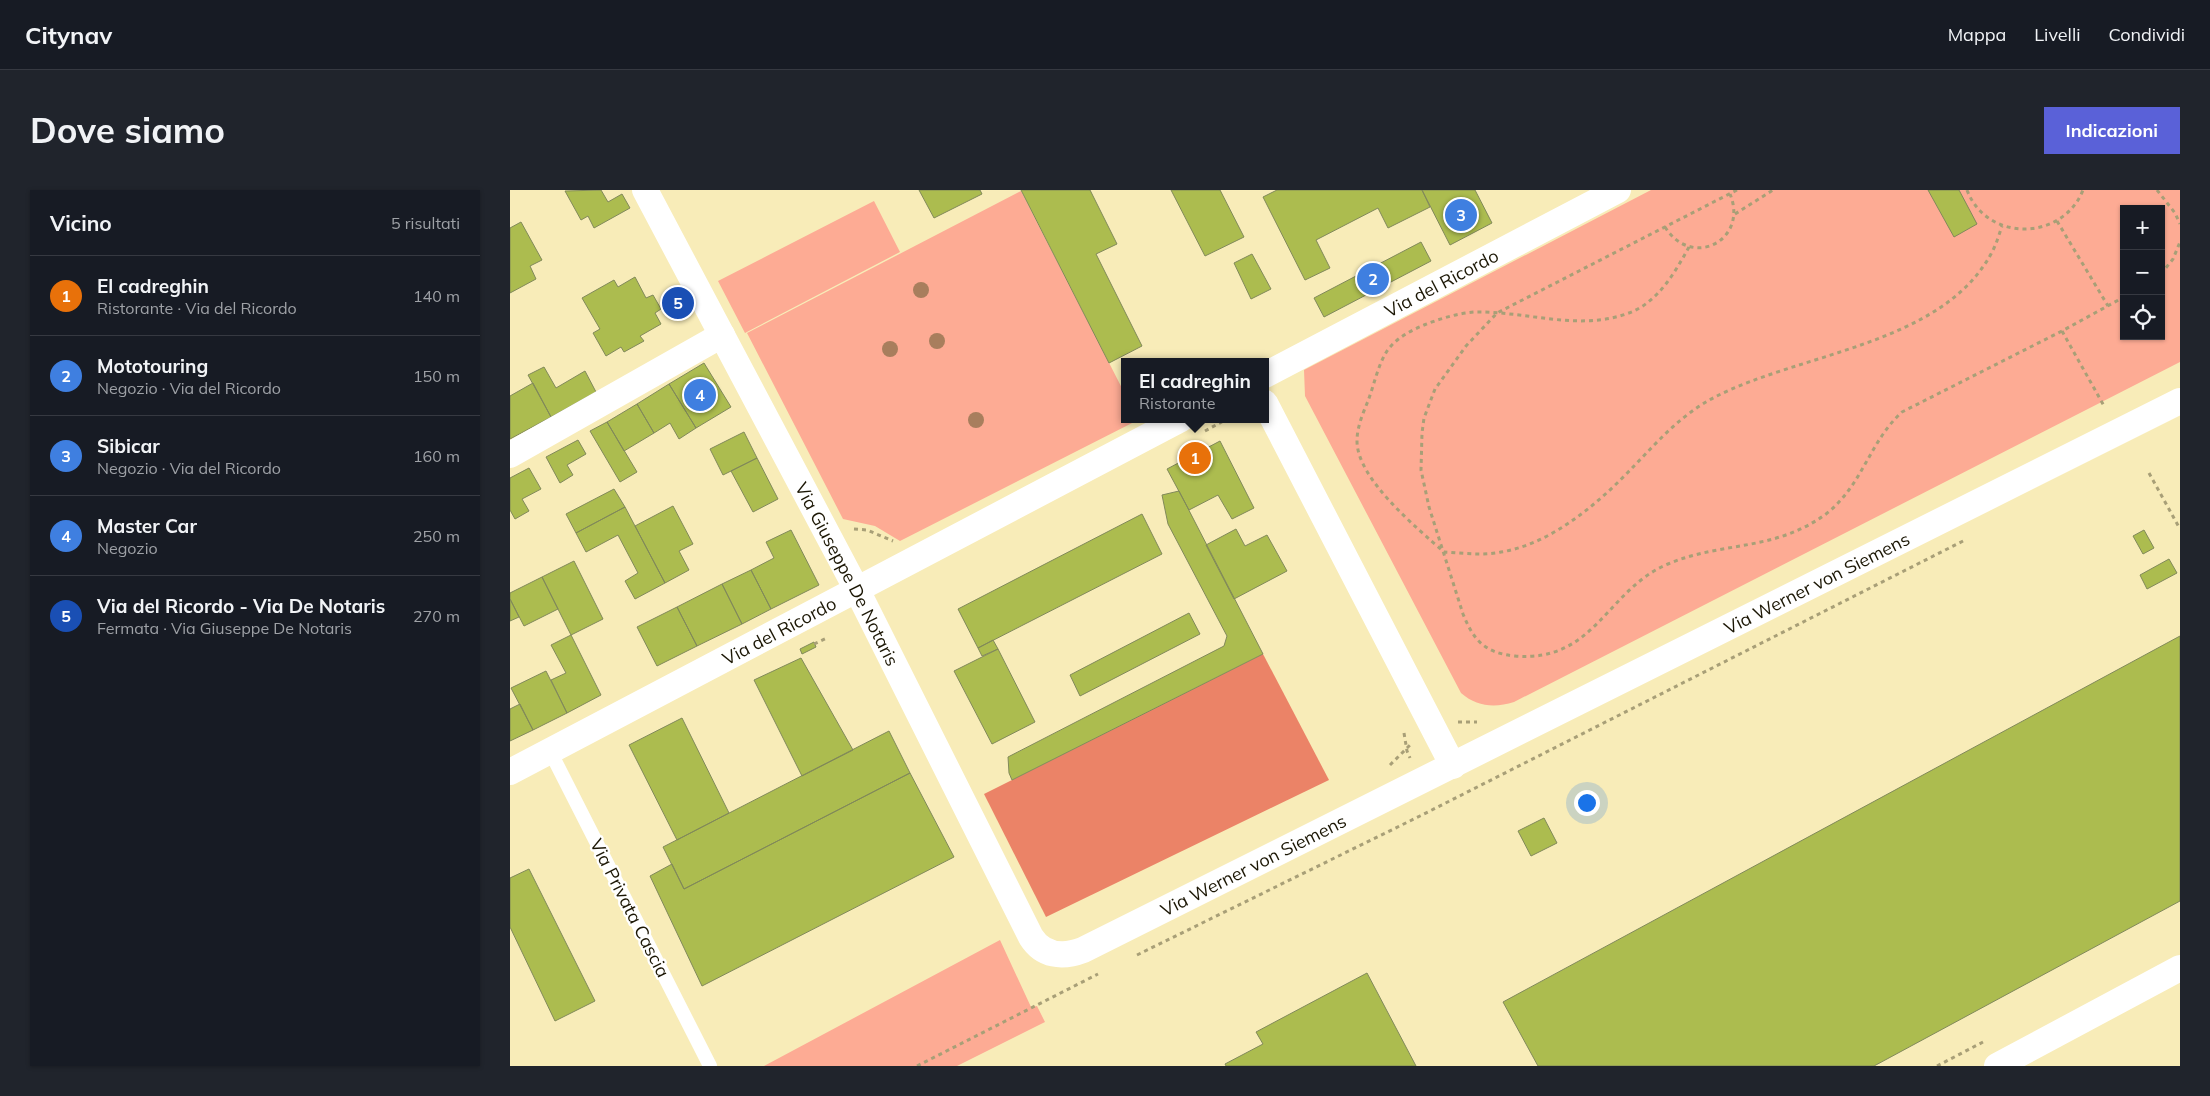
<!DOCTYPE html>
<html lang="it">
<meta charset="utf-8">
<style>
:root{--surface:#171b24;--page:#20242c;--text:#f1f3f6;--muted:#9ea1a6;--line:#363941;--accent:#5a61d8}
body{margin:0;font-family:Mulish,sans-serif;background:var(--page);color:var(--text)}
.controls{position:absolute;right:15px;top:15px;display:grid;overflow:hidden;border-radius:0px;box-shadow:0 1px 4px #0004}
.controls button{width:45px;height:45px;display:grid;place-items:center;padding:0;border:0;border-bottom:1px solid var(--line);background:var(--surface);color:var(--text);font:25px sans-serif}
.you{position:absolute;left:1076px;top:612px;width:18px;height:18px;margin:-12px;border:4px solid #fff;border-radius:50%;background:#1a73e8;box-shadow:0 0 0 8px #1a73e833}
.badge{display:grid;place-items:center;width:32px;height:32px;border-radius:50%;background:var(--accent);color:#fff;font-size:16px;font-weight:700}
.pin{position:absolute;translate:-50% -50%;border:2px solid #fff;box-shadow:0 1px 5px #0006}
.popup{position:absolute;left:611px;top:168px;width:148px;height:65px;box-sizing:border-box;display:grid;place-content:center;border-radius:0px;background:var(--surface);filter:drop-shadow(0 1px 4px #0005);font-size:16px;white-space:nowrap;color:var(--muted)}
.popup b{font-size:19px;color:var(--text)}
.popup::after{content:'';position:absolute;left:50%;top:100%;margin-left:-10px;border:10px solid transparent;border-top-color:var(--surface)}
.list{margin:0;padding:0;list-style:none}
h2{display:flex;justify-content:space-between;align-items:center;height:65px;margin:0;padding:0 20px;font-size:21px}
h2 small{font-size:16px;font-weight:400;color:var(--muted)}
.list li{display:grid;grid-template-columns:32px 1fr auto;gap:15px;align-items:center;box-sizing:border-box;height:80px;padding:0 20px;border-top:1px solid var(--line)}
.list b{display:block;font-size:19px;white-space:nowrap}
.list p{margin:0;font-size:16px;white-space:nowrap;color:var(--muted)}
.list em{font-size:16px;font-style:normal;color:var(--muted)}
.icon{flex:none;width:28px;height:28px;fill:none;stroke:currentColor;stroke-width:2;stroke-linecap:round;stroke-linejoin:round}
.map{position:relative;flex:none;width:1670px;height:876px;overflow:hidden;border-radius:0px}
header{display:flex;align-items:center;gap:30px;box-sizing:border-box;height:70px;padding:0 25px;background:var(--surface);border-bottom:1px solid var(--line)}
header strong{font-size:24px}
nav{display:flex;gap:28px;margin-inline-start:auto;font-size:18px}
.intro{display:flex;align-items:center;justify-content:space-between;box-sizing:border-box;height:120px;padding:0 30px}
h1{margin:0;font-size:35px}
.button{padding:12px 22px;border-radius:0px;background:var(--accent);color:#fff;font-size:18px;font-weight:700}
main{display:flex;gap:30px;padding:0 30px}
aside{flex:1;background:var(--surface);border-radius:0px;box-shadow:0 1px 4px #0004}
.map>svg:first-child{display:block}
</style>
<header>
<strong>Citynav</strong>
<nav><a>Mappa</a><a>Livelli</a><a>Condividi</a></nav>
</header>
<div class="intro"><h1>Dove siamo</h1><a class="button">Indicazioni</a></div>
<main>
<aside>
<h2>Vicino<small>5 risultati</small></h2>
<ul class="list">
<li><span class="badge" style="background:#e8710a">1</span><div><b>El cadreghin</b><p>Ristorante · Via del Ricordo</p></div><em>140 m</em></li>
<li><span class="badge" style="background:#3f7fe0">2</span><div><b>Mototouring</b><p>Negozio · Via del Ricordo</p></div><em>150 m</em></li>
<li><span class="badge" style="background:#3f7fe0">3</span><div><b>Sibicar</b><p>Negozio · Via del Ricordo</p></div><em>160 m</em></li>
<li><span class="badge" style="background:#3f7fe0">4</span><div><b>Master Car</b><p>Negozio</p></div><em>250 m</em></li>
<li><span class="badge" style="background:#1a4fb4">5</span><div><b>Via del Ricordo - Via De Notaris</b><p>Fermata · Via Giuseppe De Notaris</p></div><em>270 m</em></li>
</ul>
</aside>
<div class="map">
<svg width="1670" height="876" viewBox="0 0 1670 876">
<rect width="100%" height="100%" fill="#f8ecb8"/>
<path fill="#fdab94" fill-rule="evenodd" d="M1141 0H1670V172L1004 512C985 518 967 517 951 503L795 206 794 180ZM1614 19H1651V146H1614Z
M511 1 615 204V229L628 230 390 351 365 336 333 329 237 143Z
M364 11 390 62 235 143 208 91Z
M490 750 521 817 527 816 535 832 447 876H254Z"/>
<path fill="#eb8367" d="M753 464 819 590 536 727 474 604Z"/>
<path fill="#acbc4f" stroke="#81895a" d="M91 0 98 12 112 4 120 18 84 38 78 26 71 30 55 1Z
M409 0H470L472 4 424 28Z
M580 0 607 54 586 64 632 156 599 173 511 0Z
M661 0H710L734 47 695 66Z
M767 0H912L920 17 878 38 868 18 806 50 820 78 795 90 753 7Z
M912 0H965L982 33 940 55Z
M1418 0H1449L1467 34 1444 47Z
M11 32 32 70 20 76 26 89 0 103V38Z
M911 52 921 71 814 127 804 108Z
M742 64 761 99 741 109 724 73Z
M125 87 136 108 143 105 151 119 145 123 151 134 130 146 134 151 114 162 111 157 96 166 83 143 90 139 72 108 104 90 108 97Z
M194 173 221 217 186 238 159 194Z
M34 177 46 198 75 181 86 202 41 227 18 185Z
M23 193 41 227 0 249V206Z
M159 194 186 238 169 249 160 233 144 243 127 214Z
M127 214 144 243 114 261 97 232Z
M97 232 127 282 110 292 80 241Z
M234 242 247 268 213 285 200 259Z
M68 250 76 264 57 275 63 285 50 293 36 267Z
M710 251 744 318 722 329 708 305 679 320 657 279Z
M247 268 268 309 243 322 221 281Z
M19 278 31 299 12 309 19 321 5 329 0 320V288Z
M104 299 115 317 66 343 56 324Z
M669 301 753 464 502 590 499 583 498 567 714 456 717 446 658 334 652 305Z
M163 316 183 354 169 361 179 380 155 393 125 336Z
M115 317 155 393 125 409 115 391 128 383 108 345 76 362 66 343Z
M632 324 652 364 468 458 448 419Z
M726 339 735 356 757 345 777 381 724 409 696 355Z
M281 340 309 395 261 419 241 380 264 368 256 352Z
M1634 340 1644 358 1633 364 1623 346Z
M1659 369 1667 383 1637 399 1630 385Z
M64 371 93 429 61 445 32 387Z
M241 380 261 419 232 434 212 394Z
M32 387 48 419 14 436 0 409V403Z
M212 394 232 434 187 456 167 417Z
M0 409 9 427 0 431Z
M167 417 187 456 147 476 127 437Z
M679 423 690 444 570 506 560 485Z
M61 445 91 505 57 523 41 490 56 483 41 455Z
M1670 446V711L1364 876H1028L993 812Z
M483 450 488 459 472 466 468 458Z
M304 452 306 457 292 464 290 459Z
M488 459 525 532 482 554 444 481Z
M291 468 343 560 292 586 244 490Z
M36 481 57 523 23 540 1 498Z
M10 514 23 540 0 551V519Z
M172 528 219 623 167 650 119 555Z
M379 541 400 583 174 699 153 657Z
M400 583 444 667 192 796 140 686 162 674 174 699Z
M1034 628 1047 653 1021 666 1008 641Z
M19 679 85 811 45 831 0 737V688Z
M857 783 906 876H716L715 874 753 854 746 842Z"/>
<g fill="none" stroke-linecap="round" stroke-linejoin="round">
<path stroke="#a89f77" stroke-width="3" stroke-dasharray="4 4" stroke-linecap="butt" d="M1227 0 987 123 956 156 925 199 914 228 912 243 911 280 919 317 953 424C964 451 975 463 1005 466 1085 473 1097 399 1158 374 1212 351 1264 362 1316 324 1353 295 1359 252 1392 222L1552 141 1614 107
M1457 0C1477 53 1553 51 1573 0
M1647 0 1665 23 1670 34
M1225 24 1263 0
M1547 31 1598 116
M1155 37C1182 80 1239 50 1220 4
M1179 57C1164 84 1147 114 1116 124 1067 141 1015 121 965 122 948 123 929 129 914 135 900 141 886 148 877 161 868 175 864 195 858 211 853 223 847 237 847 251 847 289 907 338 934 362 953 363 972 366 991 362 1042 354 1090 312 1125 275 1150 249 1172 224 1205 207 1290 163 1431 155 1481 64 1486 55 1489 45 1492 36
M1651 84 1663 69 1670 52
M1552 141 1594 216
M695 241 717 229
M1639 283 1670 339
M344 339 357 340 383 351
M304 454 317 448
M948 532H967
M894 543 897 561 900 568
M880 575 902 553
M627 765 910 626 1455 350
M407 876 588 784
M1427 876 1473 852"/>
<path stroke="#fff" stroke-width="14" d="M40 561 200 876"/>
<g stroke="#fff" stroke-width="26">
<path id="s1" d="M135 0 347 400 521 747C533 766 552 768 573 760L1670 211"/>
<path id="s2" d="M755 185 1108 0"/>
<path d="M755 213 943 576"/>
<path d="M0 265 212 145"/>
<path id="s3" d="M0 582 671 229"/>
<path d="M1487 876 1670 778"/>
</g>
</g>
<g fill="#a87e5d">
<circle cx="411" cy="100" r="8"/>
<circle cx="427" cy="151" r="8"/>
<circle cx="380" cy="159" r="8"/>
<circle cx="466" cy="230" r="8"/>
</g>
<g text-anchor="middle" dominant-baseline="central" stroke-width="4.5" stroke-linejoin="round" paint-order="stroke">
<g font-size="18" fill="#1b1604" stroke="#fff">
<text stroke="none"><textPath href="#s2" startOffset="199">Via del Ricordo</textPath></text>
<text stroke="none"><textPath href="#s1" startOffset="434">Via Giuseppe De Notaris</textPath></text>
<text stroke="none"><textPath href="#s1" startOffset="1720">Via Werner von Siemens</textPath></text>
<text stroke="none"><textPath href="#s3" startOffset="304">Via del Ricordo</textPath></text>
<text stroke="none"><textPath href="#s1" startOffset="1090">Via Werner von Siemens</textPath></text>
<text transform="translate(120 718) rotate(63)">Via Privata Cascia</text>
</g>
</g>
</svg>
<div class="controls">
<button>+</button>
<button>−</button>
<button><svg class="icon" aria-label="locate" viewBox="0 0 24 24"><circle cx="12" cy="12" r="6"/><path d="M12 2v4M12 18v4M2 12h4M18 12h4"/></svg></button>
</div>
<div class="you"></div>
<div class="pin badge" style="left:685px;top:268px;background:#e8710a">1</div>
<div class="popup"><b>El cadreghin</b>Ristorante</div>
<div class="pin badge" style="left:863px;top:89px;background:#3f7fe0">2</div>
<div class="pin badge" style="left:951px;top:25px;background:#3f7fe0">3</div>
<div class="pin badge" style="left:190px;top:205px;background:#3f7fe0">4</div>
<div class="pin badge" style="left:168px;top:113px;background:#1a4fb4">5</div>
</div>
</main>
